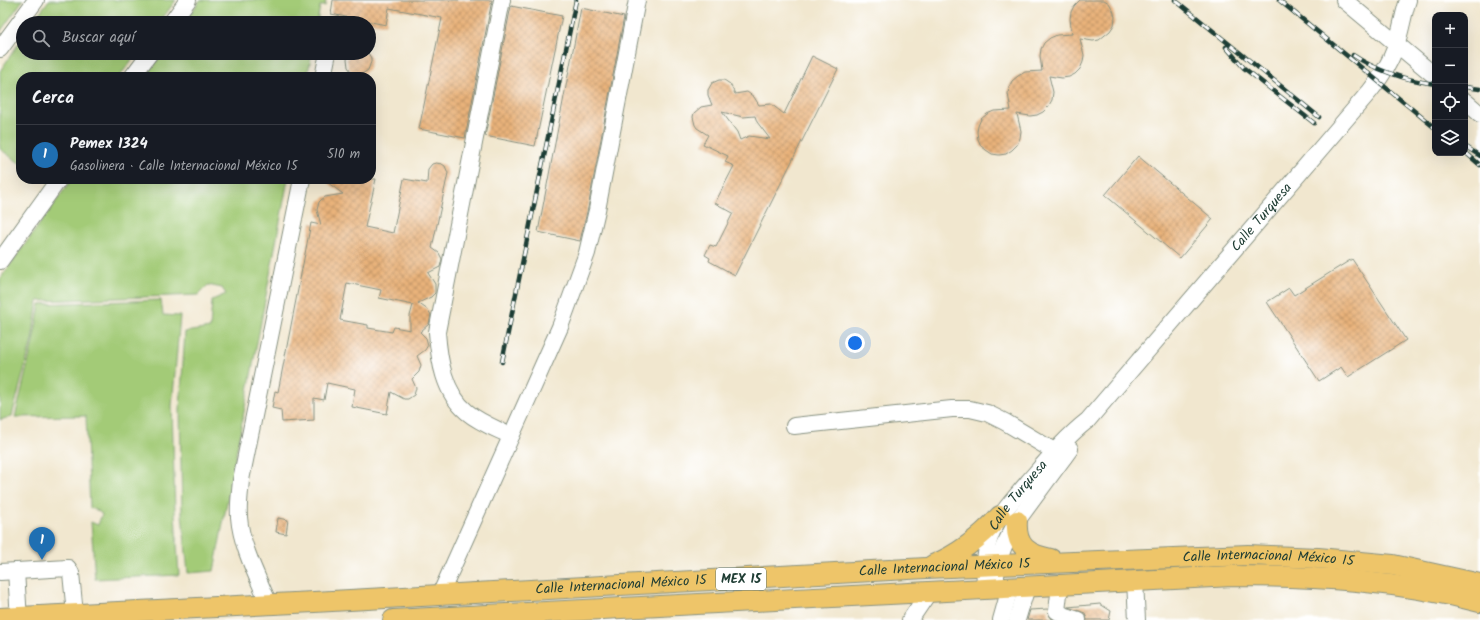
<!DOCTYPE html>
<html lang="es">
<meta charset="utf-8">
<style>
:root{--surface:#171b24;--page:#242831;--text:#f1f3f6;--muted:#9ea1a6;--line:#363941;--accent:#1f6fb2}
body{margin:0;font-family:Kalam,sans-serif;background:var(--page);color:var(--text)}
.controls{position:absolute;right:12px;top:12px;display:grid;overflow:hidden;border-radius:8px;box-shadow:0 4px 16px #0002}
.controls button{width:36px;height:36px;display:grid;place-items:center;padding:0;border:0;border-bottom:1px solid var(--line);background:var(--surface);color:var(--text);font:20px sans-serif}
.you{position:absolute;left:855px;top:343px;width:14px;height:14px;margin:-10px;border:3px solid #fff;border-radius:50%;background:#1a73e8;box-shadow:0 0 0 6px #1a73e833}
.badge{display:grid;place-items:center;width:26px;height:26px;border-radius:50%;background:var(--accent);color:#fff;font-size:13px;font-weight:700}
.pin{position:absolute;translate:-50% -33px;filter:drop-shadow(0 1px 2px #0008)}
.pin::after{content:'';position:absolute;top:21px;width:14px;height:12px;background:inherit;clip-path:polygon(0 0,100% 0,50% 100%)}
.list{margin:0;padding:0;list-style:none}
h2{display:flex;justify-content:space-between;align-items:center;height:52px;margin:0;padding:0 16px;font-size:17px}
h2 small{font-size:13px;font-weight:400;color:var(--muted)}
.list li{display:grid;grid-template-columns:26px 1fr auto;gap:12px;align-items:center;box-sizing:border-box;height:60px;padding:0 16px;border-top:1px solid var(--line)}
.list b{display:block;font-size:15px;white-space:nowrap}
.list p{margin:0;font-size:13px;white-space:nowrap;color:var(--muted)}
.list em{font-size:13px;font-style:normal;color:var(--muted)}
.icon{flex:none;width:22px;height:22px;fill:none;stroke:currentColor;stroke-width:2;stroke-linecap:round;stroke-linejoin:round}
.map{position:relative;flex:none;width:1480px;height:620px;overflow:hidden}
.search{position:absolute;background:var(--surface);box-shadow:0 4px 16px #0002;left:16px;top:16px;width:360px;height:44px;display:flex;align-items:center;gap:10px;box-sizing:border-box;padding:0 14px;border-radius:22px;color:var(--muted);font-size:15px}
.panel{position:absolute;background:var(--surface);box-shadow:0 4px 16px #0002;left:16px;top:72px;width:360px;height:112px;border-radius:16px}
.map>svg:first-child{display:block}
</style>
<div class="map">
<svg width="1480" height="620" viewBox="0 0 1480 620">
<defs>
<pattern id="building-cross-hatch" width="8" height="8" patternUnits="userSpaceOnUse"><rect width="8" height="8" fill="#e9b27a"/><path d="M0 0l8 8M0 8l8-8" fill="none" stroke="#bc9265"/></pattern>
</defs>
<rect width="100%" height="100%" fill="#fff"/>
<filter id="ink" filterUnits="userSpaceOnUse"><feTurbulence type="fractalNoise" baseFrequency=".025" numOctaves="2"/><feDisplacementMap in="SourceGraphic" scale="8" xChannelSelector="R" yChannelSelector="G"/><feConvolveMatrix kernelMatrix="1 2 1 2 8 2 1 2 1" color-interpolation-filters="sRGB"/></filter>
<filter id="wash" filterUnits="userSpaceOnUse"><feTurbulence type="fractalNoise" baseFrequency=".012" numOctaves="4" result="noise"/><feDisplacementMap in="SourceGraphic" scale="16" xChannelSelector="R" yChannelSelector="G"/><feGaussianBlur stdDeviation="0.9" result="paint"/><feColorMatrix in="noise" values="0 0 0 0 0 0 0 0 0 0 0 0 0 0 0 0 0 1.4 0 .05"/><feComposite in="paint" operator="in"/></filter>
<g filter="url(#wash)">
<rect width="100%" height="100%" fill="#f1e7cf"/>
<path fill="#a3cb77" stroke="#618456" d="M0 0H23L0 32Z
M49 0H176L159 23H32Z
M200 0H326L325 6H320L317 23H184Z
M23 37V53H137L119 77H21V164L0 149V71Z
M162 53H312L307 77H145Z
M72 179H288L214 571 188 573 182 514 181 465 180 408 185 332 210 328 212 300 226 294 222 288 208 285 198 295 38 301 32 340 12 416 0 420V279Z
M161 300 163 315 180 316 172 406 175 514 179 575 95 579 91 522 98 525 102 514 93 508 90 509 86 416 15 417 33 342 40 304Z"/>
<g id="blocks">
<path fill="url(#building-cross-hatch)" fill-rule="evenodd" d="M333 0H492L465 138 419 129 442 18 389 8 386 25 331 14Z
M1080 0H1104L1109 3 1113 10 1115 17 1114 25 1110 31 1099 40 1093 41 1080 39 1084 55 1083 62 1080 69 1075 74 1069 77 1062 78 1049 76 1053 92 1052 100 1048 107 1043 112 1037 115 1030 116 1017 114 1021 131 1020 138 1017 145 1012 150 1006 154 999 155 992 154 986 150 981 146 978 139 977 132 978 126 981 119 987 114 994 111 1011 110 1008 94 1009 87 1012 81 1018 76 1025 72 1042 71 1040 56 1041 49 1044 43 1050 38 1057 35 1072 34 1070 19 1071 12 1074 6Z
M511 6 562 16 535 146 485 136Z
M581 8 624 17 588 208 580 241 538 232Z
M350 53H368L371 58V62L368 70 358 77H355L348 67 347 59Z
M812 56 838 69 735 275 709 261 710 258 705 255 710 245 716 247 733 213 715 203 734 166 725 162 728 156 703 144 708 135 697 128 695 125 693 117 694 113 701 107 712 105 708 95V90L712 83 719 80H724L730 84 735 94 747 92 754 97 759 105 771 104 784 114ZM722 112 743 117 755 116 757 122 770 139 749 136 740 140 737 132Z
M1138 156 1213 219 1180 258 1105 195Z
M436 163 442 164 445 166 448 173 432 248 439 253 442 259 440 267 428 273 435 284V293L431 297 418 303 428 310 431 315 429 324 420 332 426 338 428 345 425 350 417 356 421 365 419 372 412 379 416 388 414 395 408 399H404L391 392 387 414 352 407 355 389 327 383 324 400 314 398V420L282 422 281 410 272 408 275 391 278 392 311 223 321 225 317 210 319 202 321 200 325 197 343 194 323 179H376L365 227 393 233 404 179 427 183 428 169 432 164ZM347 283 381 290 379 298 413 305 410 316V330L394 327 392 332 368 328V325L340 320Z
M1352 259 1406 340 1348 377 1341 367 1319 381 1267 302 1289 288 1294 295Z
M278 518 288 520 286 534 276 532Z
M1100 604 1111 611 1109 620H1087L1085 613 1068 607Z
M1048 609 1049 615 1053 620H1027L1030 610Z"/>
</g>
</g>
<g filter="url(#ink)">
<use href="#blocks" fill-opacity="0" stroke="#889282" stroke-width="1"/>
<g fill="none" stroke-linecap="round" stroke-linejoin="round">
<defs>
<g id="minor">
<path d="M502 0 437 332C439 360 444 393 467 412 480 423 497 429 511 436"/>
<path d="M1344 0 1435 76"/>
<path d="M171 23 188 0"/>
<path d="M0 49 36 0"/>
<path d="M132 77 150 53"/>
<path d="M323 77 328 53"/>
<path d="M1465 101 1480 114"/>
<path d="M0 261 59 179"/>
<path d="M794 426 952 409H970L987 413 1005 422 1064 457"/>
<path d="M16 571 19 620"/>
<path d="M0 572 68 568 71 573 75 614"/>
<path d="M1135 581 1137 620"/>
<path d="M1060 585 1057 611 1065 616 1078 620"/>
<path id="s1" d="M985 589C984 569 984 551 992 532 1000 513 1015 498 1028 482 1047 460 1065 438 1088 420L1370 91C1381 77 1391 62 1396 45 1401 31 1403 15 1408 0"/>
<path d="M995 589 997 565 1004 546 1017 521 1070 449"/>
<path d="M440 595 560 327 587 253 597 210 637 0"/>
<path d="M269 604C258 578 241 546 239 517 238 505 240 493 241 480L302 179"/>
<path d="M910 620 929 592"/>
<path d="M1001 620 1010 588"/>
<path d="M1017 620 1027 587"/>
</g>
<g id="major">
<path d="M1017 521C1015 547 1029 555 1051 559"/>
<path d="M933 565C960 554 980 538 1000 516"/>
<path id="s2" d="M0 618 314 602 926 568 1248 555 1318 558 1393 565 1480 584"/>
<path d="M393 620 1232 576C1315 576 1399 581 1480 602"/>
</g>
</defs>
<use href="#minor" stroke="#889282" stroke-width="18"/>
<use href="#major" stroke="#889282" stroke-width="22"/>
<use href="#minor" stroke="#fff" stroke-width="16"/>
<use href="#major" stroke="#eec569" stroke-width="20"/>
<defs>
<path id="rail" d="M1175 0 1319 117
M1279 0 1435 128
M1226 47 1244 68 1314 123
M1353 55C1377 71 1406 80 1435 84
M1465 87 1480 89
M1465 146 1480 156
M1465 152 1480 165
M502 362 576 0"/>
</defs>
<use href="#rail" stroke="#1f3d34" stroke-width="4.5"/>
<use href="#rail" stroke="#fff" stroke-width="3" stroke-dasharray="9" stroke-linecap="butt"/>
</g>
</g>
<g text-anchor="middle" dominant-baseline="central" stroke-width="4" stroke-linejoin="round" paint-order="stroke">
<rect fill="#fff" stroke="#627771" stroke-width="1" x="716" y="568" width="50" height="22" rx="3"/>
<g font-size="13" font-weight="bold" fill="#1f3d34">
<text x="741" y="579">MEX 15</text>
</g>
<g font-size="14" fill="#1f3d34" stroke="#fff">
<text stroke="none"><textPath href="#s1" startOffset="473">Calle Turquesa</textPath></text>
<text stroke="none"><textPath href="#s1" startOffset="103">Calle Turquesa</textPath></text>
<text stroke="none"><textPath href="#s2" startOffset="1270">Calle Internacional México 15</textPath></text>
<text stroke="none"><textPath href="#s2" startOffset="946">Calle Internacional México 15</textPath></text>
<text stroke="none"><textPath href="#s2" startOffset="622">Calle Internacional México 15</textPath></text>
</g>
</g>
</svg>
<div class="controls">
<button>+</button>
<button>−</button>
<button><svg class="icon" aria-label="locate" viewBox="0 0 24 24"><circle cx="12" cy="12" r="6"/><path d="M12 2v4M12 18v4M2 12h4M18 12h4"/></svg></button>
<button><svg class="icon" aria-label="layers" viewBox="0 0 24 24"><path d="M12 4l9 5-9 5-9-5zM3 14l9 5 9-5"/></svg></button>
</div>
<div class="you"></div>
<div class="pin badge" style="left:42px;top:560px">1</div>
<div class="search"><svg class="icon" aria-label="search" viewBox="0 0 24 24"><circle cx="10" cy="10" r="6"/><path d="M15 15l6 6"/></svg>Buscar aquí</div>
<section class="panel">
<h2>Cerca<small></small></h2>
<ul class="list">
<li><span class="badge">1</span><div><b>Pemex 1324</b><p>Gasolinera · Calle Internacional México 15</p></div><em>510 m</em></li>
</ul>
</section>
</div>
